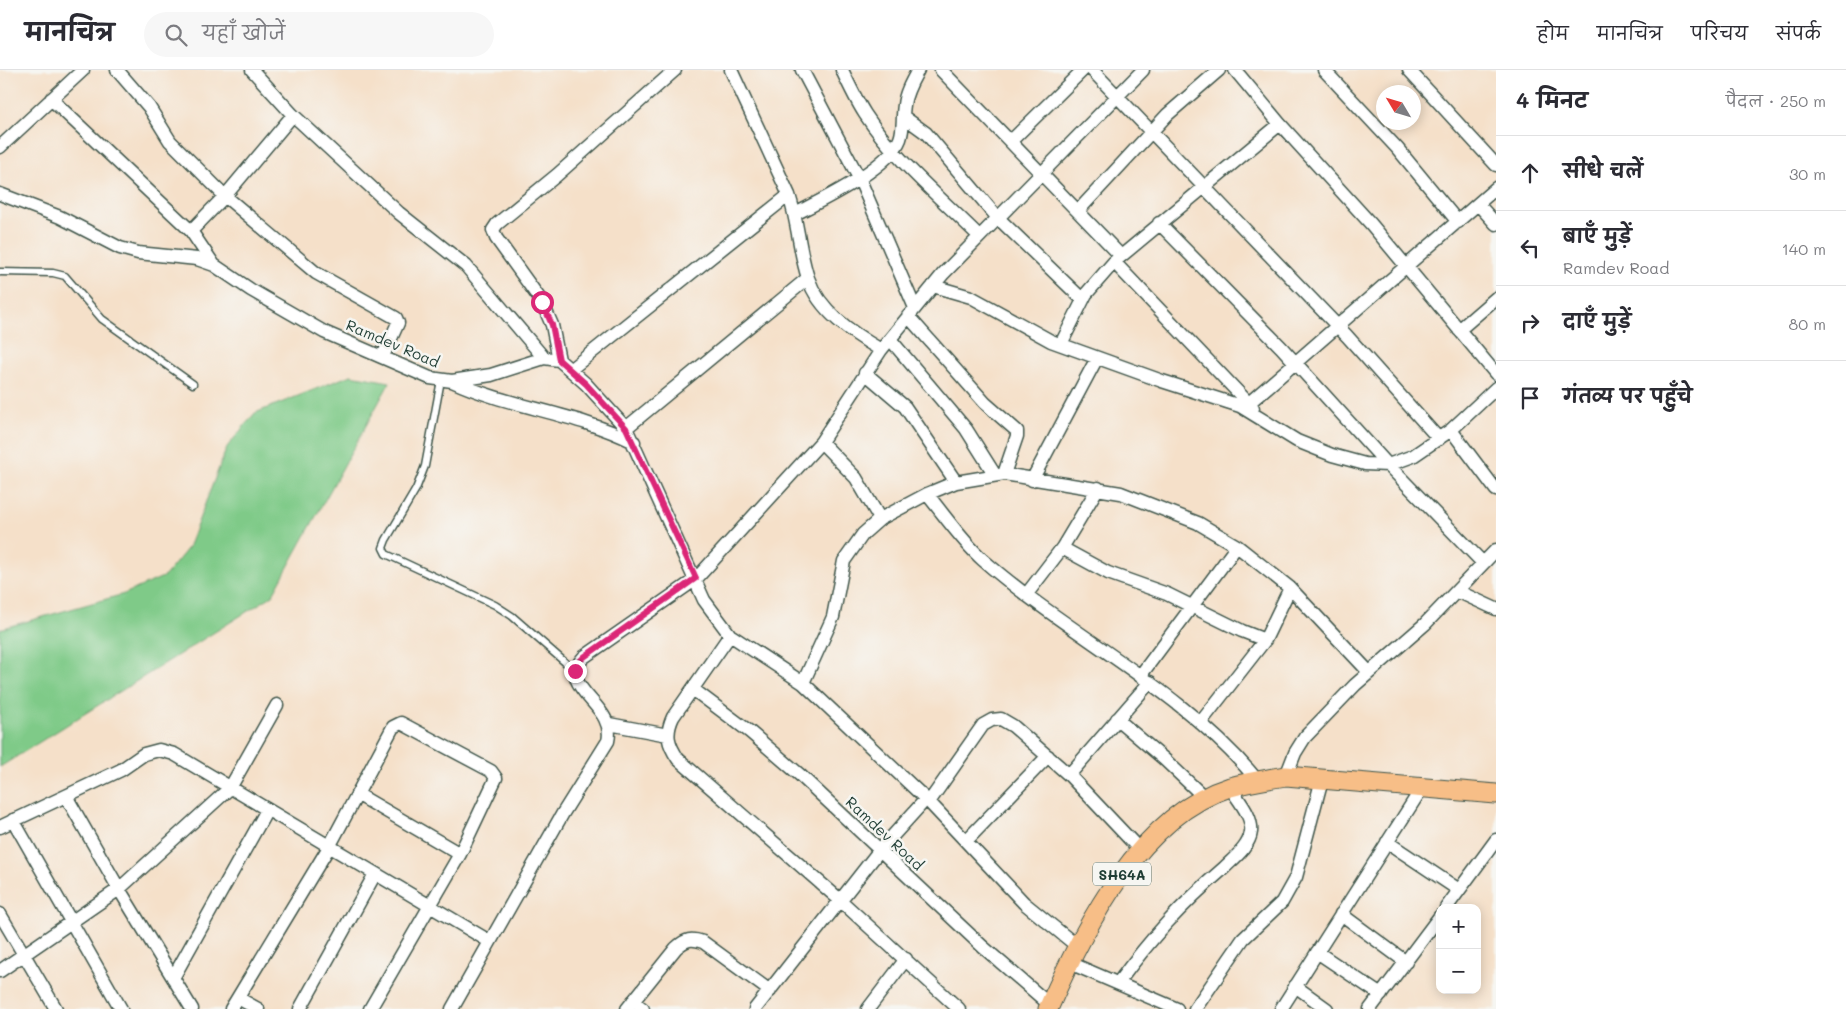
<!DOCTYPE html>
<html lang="hi">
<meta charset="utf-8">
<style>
:root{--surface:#fff;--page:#f7f7f7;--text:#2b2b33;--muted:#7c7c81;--line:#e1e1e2}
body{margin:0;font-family:Mali,"Playpen Sans Deva",sans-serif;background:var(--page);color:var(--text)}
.controls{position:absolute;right:15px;bottom:15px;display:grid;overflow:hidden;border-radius:10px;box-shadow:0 2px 12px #0003}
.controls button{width:45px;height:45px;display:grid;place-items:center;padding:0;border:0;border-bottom:1px solid var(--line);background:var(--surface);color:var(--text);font:25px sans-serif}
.compass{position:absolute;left:1376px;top:15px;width:45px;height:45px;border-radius:50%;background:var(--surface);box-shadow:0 2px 12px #0003;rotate:308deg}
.stop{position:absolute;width:15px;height:15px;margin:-11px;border:4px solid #db2777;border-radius:50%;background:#fff}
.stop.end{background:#db2777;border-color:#fff;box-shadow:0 1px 5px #0008}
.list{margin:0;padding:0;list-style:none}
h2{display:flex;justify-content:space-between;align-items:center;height:65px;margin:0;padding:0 20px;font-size:21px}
h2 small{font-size:16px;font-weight:400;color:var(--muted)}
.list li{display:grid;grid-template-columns:32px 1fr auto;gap:15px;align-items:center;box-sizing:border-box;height:75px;padding:0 20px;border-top:1px solid var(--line)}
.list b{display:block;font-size:19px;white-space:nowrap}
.list p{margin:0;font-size:16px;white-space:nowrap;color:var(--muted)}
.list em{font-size:16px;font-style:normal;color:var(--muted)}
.icon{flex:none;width:28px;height:28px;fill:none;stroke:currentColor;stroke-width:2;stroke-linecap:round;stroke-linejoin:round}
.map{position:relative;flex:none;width:1496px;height:939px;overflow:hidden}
header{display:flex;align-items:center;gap:30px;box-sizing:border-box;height:70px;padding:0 25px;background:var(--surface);border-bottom:1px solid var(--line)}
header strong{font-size:24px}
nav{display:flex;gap:28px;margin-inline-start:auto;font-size:18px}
.search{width:350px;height:45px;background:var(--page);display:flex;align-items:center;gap:12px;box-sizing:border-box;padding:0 18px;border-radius:28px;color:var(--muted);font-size:19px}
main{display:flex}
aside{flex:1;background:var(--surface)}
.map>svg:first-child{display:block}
</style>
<header>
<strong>मानचित्र</strong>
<div class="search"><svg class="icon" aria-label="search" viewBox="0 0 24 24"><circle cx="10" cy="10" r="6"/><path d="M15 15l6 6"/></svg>यहाँ खोजें</div>
<nav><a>होम</a><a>मानचित्र</a><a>परिचय</a><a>संपर्क</a></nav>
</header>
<main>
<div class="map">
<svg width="1496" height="939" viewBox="0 0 1496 939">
<rect width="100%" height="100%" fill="#f6f6f2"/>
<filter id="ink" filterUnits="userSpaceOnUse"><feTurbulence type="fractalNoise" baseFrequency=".02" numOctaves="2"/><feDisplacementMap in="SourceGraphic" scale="10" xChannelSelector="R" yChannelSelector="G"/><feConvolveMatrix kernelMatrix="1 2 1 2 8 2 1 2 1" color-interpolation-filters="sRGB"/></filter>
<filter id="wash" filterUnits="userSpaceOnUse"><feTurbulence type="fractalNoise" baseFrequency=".0096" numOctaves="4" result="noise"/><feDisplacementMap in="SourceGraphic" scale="20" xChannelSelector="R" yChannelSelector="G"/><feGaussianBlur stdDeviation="1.12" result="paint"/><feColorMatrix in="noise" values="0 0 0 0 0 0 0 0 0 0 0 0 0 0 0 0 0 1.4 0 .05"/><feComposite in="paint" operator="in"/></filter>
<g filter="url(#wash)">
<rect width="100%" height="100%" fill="#f5e0c9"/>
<path fill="#7fca88" stroke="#4f845e" d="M351 305 390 312 272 526 0 697V559L124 524 165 506 188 478 227 377 255 343Z"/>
</g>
<g filter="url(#ink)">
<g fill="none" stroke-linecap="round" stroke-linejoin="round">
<defs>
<path id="service" d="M0 202 53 203 65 206 102 249 193 314
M441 310 425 396 416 419 386 470 383 478 386 484 495 535 512 546 575 601"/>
<path id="minor" d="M117 0 149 37 170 71 225 126 316 203 396 248 398 253 383 286
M252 0 293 45 399 143 466 196 544 288
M731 0 789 125C798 152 799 181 808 208 819 241 852 263 881 280
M802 0 860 110 915 238
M842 0C849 15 856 30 865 44 895 90 940 127 979 166
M941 0 1121 186
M1092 0 1347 266 1439 369
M1235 0 1280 54 1371 154 1496 304
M1324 0 1397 78 1458 152
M1409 0 1496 95
M51 29 191 161 214 195
M904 47 926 63 997 147 1083 230
M1011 71 1083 0
M0 77 83 0
M0 124 60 147 120 178 138 183 197 189 214 195 251 220 324 262 430 308 452 311 491 305 544 288 559 290 586 314 626 358 704 530 730 565 673 647C665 664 668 674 678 689L840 830 959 939
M1478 134 1496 154
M1078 141 1167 45 1219 0
M795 144C822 130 889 98 900 69 904 58 902 47 904 35 905 23 912 11 918 0
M1159 153 1281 277 1388 395 1483 493
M191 161 225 126 293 45
M1114 192 1253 338
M933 216 971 227 1051 271 1162 311 1240 336 1297 371 1332 385 1365 394 1388 395 1413 386 1451 360 1496 318
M908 246 985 333 1017 361V366L1004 404
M1459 260 1496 228
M890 269 966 359 995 405
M1061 274 1086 224 1114 192 1280 54
M559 290 552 255 542 232 496 168 493 160 497 154 557 105 675 0
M571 299 789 125
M865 303 905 337 956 412
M452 311C511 338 576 343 634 372
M1249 333 1496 118
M626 358 808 208
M1451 360 1496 420
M821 372 856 408 880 449
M1032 410 1097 288
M927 424C945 446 962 471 983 490 1071 567 1182 619 1257 710
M1062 478 1108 503 1167 524 1242 561 1265 570
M1457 521 1496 539
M1026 525 1062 478 1098 418
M730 565 803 613 929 732 1024 833 1077 876
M1140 606 1237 476
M803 613 833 547 844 491 863 464 880 449 927 424 956 412 1004 404 1121 423 1198 453 1237 476 1290 518 1369 602
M694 620 750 662 800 705 983 877 1050 935
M1117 649 1164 689 1205 728
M1201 652 1265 570 1290 518
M609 654 668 665
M1069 705 1150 612
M1286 706 1295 683 1305 667 1355 615 1425 554 1496 480
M357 724 460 784
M66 726 119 819 192 939
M929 732 983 655 992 650 1001 649 1013 656 1069 705 1140 780
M13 750 121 939
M0 757 121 700 144 684 159 680 174 684 489 871
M966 771 1048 686
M1387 772 1459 820
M1446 838 1496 770
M0 844 56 939
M1341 844 1406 892
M1317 882 1381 925
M1070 893 1177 939
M0 901 119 819 230 718 277 635
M173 908 267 740
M1118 913C1151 868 1181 835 1224 798 1234 788 1249 777 1251 762 1253 746 1238 730 1230 717
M1295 916 1327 939
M238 928 258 939
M633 931 643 939
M231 939 329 777 393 657 401 653 491 701 496 708 460 784 370 939
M300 939 375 804
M452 939 563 743 608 671C617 634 554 618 584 587L696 509 821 372 881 280 943 204 1143 0
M627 939 676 878C686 869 691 868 703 872L770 921
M755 939 879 781 926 729
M868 939 906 889
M1195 939 1243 869 1282 832 1296 807 1322 709
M1281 939 1422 718
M1370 939 1440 846"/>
<path id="primary" d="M1048 939C1083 859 1140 745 1230 717 1248 712 1267 709 1286 706L1496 724"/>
</defs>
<use href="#service" stroke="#3f554a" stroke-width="9"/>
<use href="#minor" stroke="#3f554a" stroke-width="15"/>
<use href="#primary" stroke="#3f554a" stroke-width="21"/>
<use href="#service" stroke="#fff" stroke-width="6"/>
<use href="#minor" stroke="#fff" stroke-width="12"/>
<use href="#primary" stroke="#f7be87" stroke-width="19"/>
</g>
</g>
<g fill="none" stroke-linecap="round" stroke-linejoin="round" filter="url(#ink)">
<path stroke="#db2777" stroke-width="6" d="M542 232 552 255 559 290 586 314 626 358 696 508 584 587 577 594 575 601"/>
</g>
<g text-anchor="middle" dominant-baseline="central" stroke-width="5" stroke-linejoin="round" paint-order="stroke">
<rect fill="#f6f6f2" stroke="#60746d" stroke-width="1" x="1093" y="792.5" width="58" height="23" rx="4"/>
<g font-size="14" font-weight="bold" fill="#1f3d34">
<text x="1122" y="804">SH64A</text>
</g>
<g font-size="15" fill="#1f3d34" stroke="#f6f6f2">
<text transform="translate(393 273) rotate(23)">Ramdev Road</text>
<text transform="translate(885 763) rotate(43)">Ramdev Road</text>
</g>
</g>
</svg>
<div class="controls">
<button>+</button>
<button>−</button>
</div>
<svg class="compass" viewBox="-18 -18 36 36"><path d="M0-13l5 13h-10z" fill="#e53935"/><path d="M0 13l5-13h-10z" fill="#7c7c81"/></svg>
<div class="stop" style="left:542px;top:232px"></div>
<div class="stop end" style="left:575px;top:601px"></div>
</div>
<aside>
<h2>4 मिनट<small>पैदल · 250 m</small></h2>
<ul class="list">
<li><svg class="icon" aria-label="ahead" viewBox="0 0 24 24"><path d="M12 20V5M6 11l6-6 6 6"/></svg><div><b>सीधे चलें</b></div><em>30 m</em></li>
<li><svg class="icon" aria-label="left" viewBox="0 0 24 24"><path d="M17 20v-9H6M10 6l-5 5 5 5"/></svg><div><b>बाएँ मुड़ें</b><p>Ramdev Road</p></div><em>140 m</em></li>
<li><svg class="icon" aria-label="right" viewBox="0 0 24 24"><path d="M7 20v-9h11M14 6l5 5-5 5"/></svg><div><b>दाएँ मुड़ें</b></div><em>80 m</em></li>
<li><svg class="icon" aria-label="arrive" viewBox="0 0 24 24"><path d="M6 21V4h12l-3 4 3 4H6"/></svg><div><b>गंतव्य पर पहुँचे</b></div></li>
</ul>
</aside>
</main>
